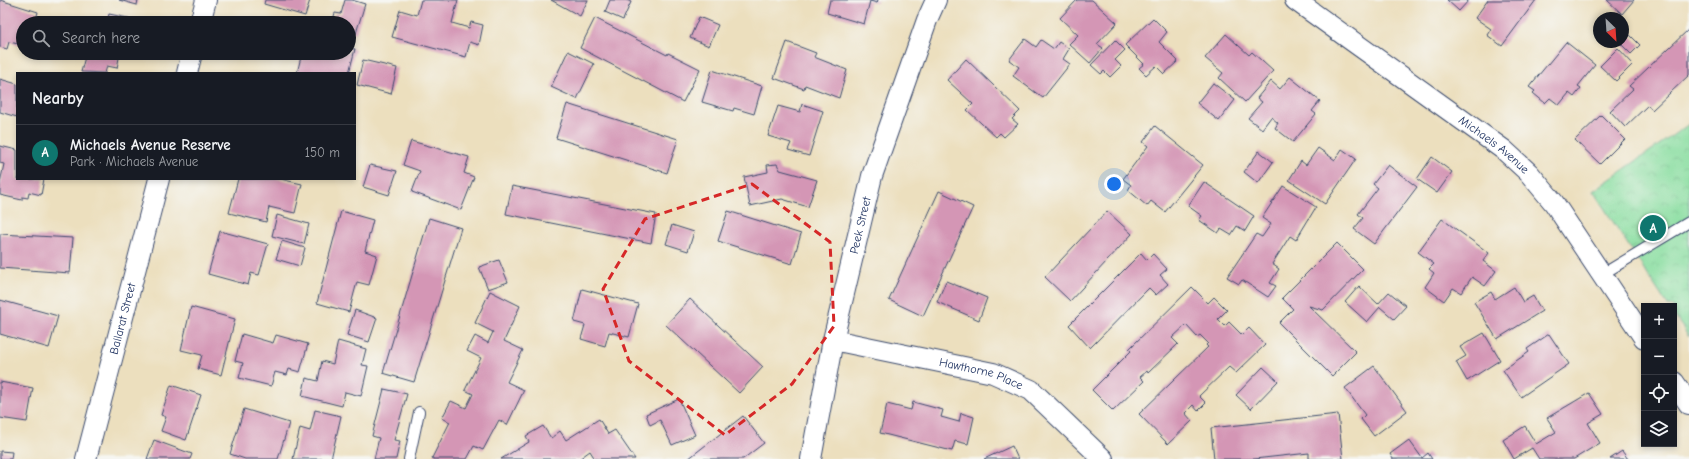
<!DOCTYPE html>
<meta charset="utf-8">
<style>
:root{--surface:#171b24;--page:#20242c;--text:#f1f3f6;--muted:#9ea1a6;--line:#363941;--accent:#0f766e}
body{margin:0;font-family:"Comic Neue",sans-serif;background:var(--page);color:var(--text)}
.controls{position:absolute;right:12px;bottom:12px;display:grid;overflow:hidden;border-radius:0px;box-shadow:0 2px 6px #0003}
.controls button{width:36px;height:36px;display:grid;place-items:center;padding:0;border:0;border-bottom:1px solid var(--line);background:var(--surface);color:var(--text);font:20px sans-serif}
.compass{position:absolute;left:1593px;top:12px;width:36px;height:36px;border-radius:50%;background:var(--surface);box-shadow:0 2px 6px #0003;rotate:155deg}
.you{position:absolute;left:1114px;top:184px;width:14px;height:14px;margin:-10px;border:3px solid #fff;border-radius:50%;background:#1a73e8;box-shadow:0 0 0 6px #1a73e833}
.badge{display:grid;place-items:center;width:26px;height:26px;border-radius:50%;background:var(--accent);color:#fff;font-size:13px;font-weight:700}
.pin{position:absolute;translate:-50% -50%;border:2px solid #fff;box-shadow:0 1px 4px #0006}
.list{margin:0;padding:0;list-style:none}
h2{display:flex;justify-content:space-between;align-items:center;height:52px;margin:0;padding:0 16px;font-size:17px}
h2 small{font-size:13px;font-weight:400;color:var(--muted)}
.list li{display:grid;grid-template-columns:26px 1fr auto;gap:12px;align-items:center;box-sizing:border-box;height:56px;padding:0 16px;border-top:1px solid var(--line)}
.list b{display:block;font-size:15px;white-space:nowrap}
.list p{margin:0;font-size:13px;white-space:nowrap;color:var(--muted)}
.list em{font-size:13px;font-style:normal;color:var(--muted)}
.icon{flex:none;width:22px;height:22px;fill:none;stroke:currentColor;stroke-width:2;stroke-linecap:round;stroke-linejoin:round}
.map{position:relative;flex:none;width:1689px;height:459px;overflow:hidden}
.search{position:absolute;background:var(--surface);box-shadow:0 2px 6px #0003;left:16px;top:16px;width:340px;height:44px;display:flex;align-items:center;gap:10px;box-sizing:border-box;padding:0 14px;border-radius:22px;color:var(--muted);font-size:15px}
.panel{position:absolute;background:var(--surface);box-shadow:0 2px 6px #0003;left:16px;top:72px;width:340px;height:108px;border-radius:0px}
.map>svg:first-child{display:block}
</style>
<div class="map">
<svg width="1689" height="459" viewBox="0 0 1689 459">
<defs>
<pattern id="park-crowns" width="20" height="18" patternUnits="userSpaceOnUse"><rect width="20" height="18" fill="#89dea0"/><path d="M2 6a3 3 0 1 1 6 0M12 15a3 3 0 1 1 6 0" fill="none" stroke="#76bf8c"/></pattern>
</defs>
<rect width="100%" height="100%" fill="#f6f6f2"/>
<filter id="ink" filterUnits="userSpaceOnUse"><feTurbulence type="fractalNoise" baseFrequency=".025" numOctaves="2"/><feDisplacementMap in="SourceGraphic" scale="8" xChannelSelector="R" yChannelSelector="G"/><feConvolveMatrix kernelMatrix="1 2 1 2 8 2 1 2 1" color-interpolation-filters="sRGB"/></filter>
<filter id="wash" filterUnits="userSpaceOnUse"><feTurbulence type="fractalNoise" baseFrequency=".012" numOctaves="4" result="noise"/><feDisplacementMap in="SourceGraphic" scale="16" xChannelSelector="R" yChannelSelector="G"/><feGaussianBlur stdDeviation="0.9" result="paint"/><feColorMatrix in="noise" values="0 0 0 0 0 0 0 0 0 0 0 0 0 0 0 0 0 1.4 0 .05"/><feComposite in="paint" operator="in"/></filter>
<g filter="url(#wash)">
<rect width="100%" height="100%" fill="#ecdfbe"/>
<path fill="url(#park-crowns)" stroke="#52867f" d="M1689 124V337L1674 315V306H1668L1593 191Z"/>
<g id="blocks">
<path fill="#d496b5" d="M0 0 38 12 35 23H23V45L9 42 7 49 0 47Z
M119 0H138L137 5Z
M265 0H310L305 16 264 4Z
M345 0H352L365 4 356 33 349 31V23H332L335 13 341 14Z
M421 0H458L452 23 469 28 471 22 483 25 479 45 470 42 466 57 392 37 400 10 417 15Z
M551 0H588L580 16Z
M610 0H626L631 2 623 20 605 12Z
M830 0H878L877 3 870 1 864 24 827 13Z
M1077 0H1092L1117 23 1097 44 1103 48 1090 63 1069 44 1078 35 1060 18Z
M1447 0H1469L1459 11Z
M1488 0H1536L1502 46 1487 35 1491 29 1475 18Z
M1607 0H1634L1622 14Z
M109 14 128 18 127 23H107Z
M699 17 718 25 709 46 690 38Z
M595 18 667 55 668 53 700 69 683 102 580 48Z
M1153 18 1167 32 1159 42 1178 61 1164 74 1156 66 1146 75 1139 68 1144 64 1125 45Z
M1689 29V75L1652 110 1648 105 1625 127 1610 111 1633 89 1629 86Z
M1226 34 1249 55 1252 52 1273 71 1245 102 1219 78 1223 73 1205 58Z
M1630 35 1640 45 1631 54 1621 44Z
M1025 39 1036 47 1041 40 1054 49 1059 42 1069 49 1063 59 1070 64 1043 98 1013 76 1019 67 1009 60Z
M1115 40 1125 50 1115 60 1121 66 1110 77 1104 71 1101 74 1091 65Z
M787 42 816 53 814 57 847 70 839 98 805 85 804 89 774 78Z
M1566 42 1595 65 1578 86 1581 88 1574 97 1569 93 1559 105 1550 98 1545 103 1533 93 1535 91 1529 87Z
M349 48 355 49 349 73H297L302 53H349Z
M1618 48 1633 64 1616 81 1600 66Z
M568 51 594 64 577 99 551 87Z
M86 53H120L117 68 107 66 105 73 81 72Z
M966 59 1020 111 1012 119 1018 124 1004 137 1000 133 996 137 967 110 973 104 947 80Z
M363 60 397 68 391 94 357 85Z
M712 70 762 86 754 114 734 108 733 111 702 102Z
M1290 77 1320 101 1312 111 1316 114 1293 142 1275 128 1278 123 1271 117 1262 129 1248 118 1262 102 1257 98 1271 81 1280 89Z
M0 79 17 84V117L0 112Z
M1213 83 1235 100 1219 121 1197 103Z
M567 104 678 139 667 173 556 138Z
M802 104 823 111 809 156 788 150 791 143 768 136 778 106 800 112Z
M1601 115 1625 139 1600 164 1575 140Z
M1155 126 1203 165 1165 212 1151 201 1147 206 1128 190 1131 185 1123 179 1148 146 1143 142Z
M411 141 469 157 464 173 474 177 461 210 412 192 420 171 403 165Z
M0 146 17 150V179H44L41 195 29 192 28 198 22 197V200L0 195V183L4 164 0 163Z
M1318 148 1335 160 1342 149 1356 159 1325 204 1289 180 1301 161 1306 165Z
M1259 151 1273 162 1258 183 1244 172Z
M1432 157 1452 172 1437 193 1417 179Z
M777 164 780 170 817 180 808 207 782 199 750 206 744 177 768 172 767 165Z
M370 165 397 171 389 195 363 187Z
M1388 165 1417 187 1374 244 1354 229 1363 218 1358 214 1378 188 1373 184Z
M238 179H280L302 184 295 213 269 207 266 222 229 213Z
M1204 182 1254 216 1245 231 1237 226 1231 235 1221 229 1218 233 1199 220 1202 216 1188 206Z
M512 186 656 214 651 243 506 214Z
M1283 186 1316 207 1296 240 1290 236 1272 264 1279 269 1270 283 1276 286 1268 297 1242 280 1239 284 1227 277 1256 234 1262 237 1271 224 1262 218Z
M939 191 973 207 923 316 889 300Z
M341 211 373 220 365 251 377 255 369 285 357 282 349 312 317 303Z
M728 211 801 234 792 264 718 241Z
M1107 211 1132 234 1070 301 1045 277Z
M277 215 309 224 304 244 272 236Z
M429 218 461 228 414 382 383 373Z
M1442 219 1489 253 1483 261 1496 271 1485 286 1472 277 1461 293 1453 288 1444 301 1425 287 1434 273 1429 269 1434 264 1418 252Z
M672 225 694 232 688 251 666 244Z
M220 231 268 244 259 275 251 273 248 285 208 274Z
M0 234 73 238 70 273 0 268Z
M282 241 305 248 300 266 276 259Z
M1337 243 1363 269 1323 310 1309 306 1356 352 1332 376 1279 323 1293 309 1282 298Z
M1141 253 1147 260 1153 254 1167 269 1160 275 1168 284 1156 295 1149 288 1090 348 1069 325Z
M499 260 508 282 488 289 479 267Z
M946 281 987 298 979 320 937 302Z
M1359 286 1378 304 1389 292 1406 306 1394 319 1380 307 1367 322 1345 302Z
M1192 287 1208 303 1214 297 1227 310 1218 319 1225 326 1229 322 1242 335 1249 328 1265 345 1236 373 1229 367 1199 396 1206 403 1198 411 1193 405 1185 413 1192 421 1168 444 1139 414 1208 347 1206 345 1208 343 1200 335 1197 337 1186 325 1172 338 1178 344 1148 373 1147 371 1140 377 1144 381 1113 411 1092 390 1131 351 1129 349Z
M1514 287 1523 302 1533 296 1542 311 1497 339 1474 302 1491 292 1495 299Z
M582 289 638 304 629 337 609 332 605 346 581 339 585 325 574 322Z
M490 291 520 306 504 341 523 350 507 382 524 390 507 425 499 420 483 450 474 446 467 459H434L432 458 450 422 442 418 451 401 466 408 473 394 465 390 481 358 467 351 475 336 488 343 493 332 475 323Z
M690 299 763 367 739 393 666 325Z
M0 300 58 316 49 348 0 334Z
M191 307 235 319 221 375 198 369 202 355 181 350Z
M355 310 377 318 369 342 347 335Z
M1484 333 1500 360 1467 381 1456 362 1466 356 1460 347Z
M242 334 273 343 276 335 308 344 300 372 289 369 287 375 275 372 271 386 239 378 243 363 235 361Z
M1549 334 1569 364 1521 397 1503 370 1529 352 1527 349Z
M338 341 366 349 362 365 368 366 361 396 345 392 342 406 302 396 306 378 318 381 322 361 333 364Z
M1374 366 1407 411 1374 436 1361 419 1365 415 1345 388Z
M1263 367 1278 381 1251 409 1236 395Z
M0 382 33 388 27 422 0 418Z
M171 385 201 395 186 440 161 431 166 417 161 415Z
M384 389 407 394 394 440 400 441 396 459H374L379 438 372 436Z
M1589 393 1603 414 1588 423 1600 443 1574 459H1539L1532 448 1514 459 1503 440 1525 426 1536 444 1556 432 1547 418Z
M679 399 695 435 672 445 660 420 650 425 646 414Z
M913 402 943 410 941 417 959 422 961 413 974 417 968 444 955 441 952 451 880 433 887 404 911 410Z
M244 409 289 423 278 459H245L230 454Z
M315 410 341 416 331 459H293L300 428 310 431Z
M1338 414 1343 459H1309V453L1254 459H1214L1211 428Z
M743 416 764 443 743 459H688Z
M599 419 608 434 615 430 635 459H595L590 451 579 459H501L529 442 526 436 543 426 551 438 560 431 566 440Z
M154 440 192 454 190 459H147Z
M1409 440 1422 458 1428 453 1432 459H1393L1390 454Z
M1012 446 1018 459H984Z
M0 451 12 452 11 459H0Z
M1622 451 1628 459H1610Z"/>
</g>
</g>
<g filter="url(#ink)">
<use href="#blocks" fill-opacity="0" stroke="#3a496c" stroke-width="1"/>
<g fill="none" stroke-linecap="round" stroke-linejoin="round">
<defs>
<path id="lane" d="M1601 275 1689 222
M409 459 419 412"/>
<g id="street">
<path id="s1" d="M1295 0 1504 150 1529 173 1554 203 1644 338"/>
<path d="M200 23 206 0"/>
<path d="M187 73 192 53"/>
<path id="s2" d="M833 340 993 373 1031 390 1103 459"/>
<path d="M1674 382 1689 404"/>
<path id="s3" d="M86 459 159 179"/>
<path id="s4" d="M811 459 833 340 872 176 927 20 936 0"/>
</g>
</defs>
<use href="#lane" stroke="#3a496c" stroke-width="12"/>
<use href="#street" stroke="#3a496c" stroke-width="22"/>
<use href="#lane" stroke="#fff" stroke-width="10"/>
<use href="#street" stroke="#fff" stroke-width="20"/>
</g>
</g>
<path fill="none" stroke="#d62828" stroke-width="3" stroke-dasharray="8 5" stroke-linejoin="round" d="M752 184 830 242 834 326 792 384 725 435 629 361 603 289 645 219Z"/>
<g text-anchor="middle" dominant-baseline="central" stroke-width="3" stroke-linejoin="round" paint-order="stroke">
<g font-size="12" fill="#1b2f5e" stroke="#f6f6f2">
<text stroke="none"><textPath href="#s1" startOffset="246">Michaels Avenue</textPath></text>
<text stroke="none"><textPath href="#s4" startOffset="239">Peek Street</textPath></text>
<text stroke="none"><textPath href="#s3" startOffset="145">Ballarat Street</textPath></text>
<text stroke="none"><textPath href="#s2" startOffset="152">Hawthorne Place</textPath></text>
</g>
</g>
</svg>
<div class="controls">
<button>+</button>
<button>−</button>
<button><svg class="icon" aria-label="locate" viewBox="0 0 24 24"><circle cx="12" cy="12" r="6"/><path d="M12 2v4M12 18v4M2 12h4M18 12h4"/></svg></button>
<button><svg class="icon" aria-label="layers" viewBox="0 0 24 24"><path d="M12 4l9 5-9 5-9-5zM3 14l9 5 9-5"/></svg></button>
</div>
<svg class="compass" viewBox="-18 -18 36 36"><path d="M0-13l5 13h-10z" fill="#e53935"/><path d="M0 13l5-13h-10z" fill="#9ea1a6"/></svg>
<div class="you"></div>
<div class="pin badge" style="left:1653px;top:228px">A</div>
<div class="search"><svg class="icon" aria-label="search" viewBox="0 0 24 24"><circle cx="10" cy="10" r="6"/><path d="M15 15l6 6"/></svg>Search here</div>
<section class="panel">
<h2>Nearby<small></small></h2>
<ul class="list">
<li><span class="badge">A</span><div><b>Michaels Avenue Reserve</b><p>Park · Michaels Avenue</p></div><em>150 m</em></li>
</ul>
</section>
</div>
